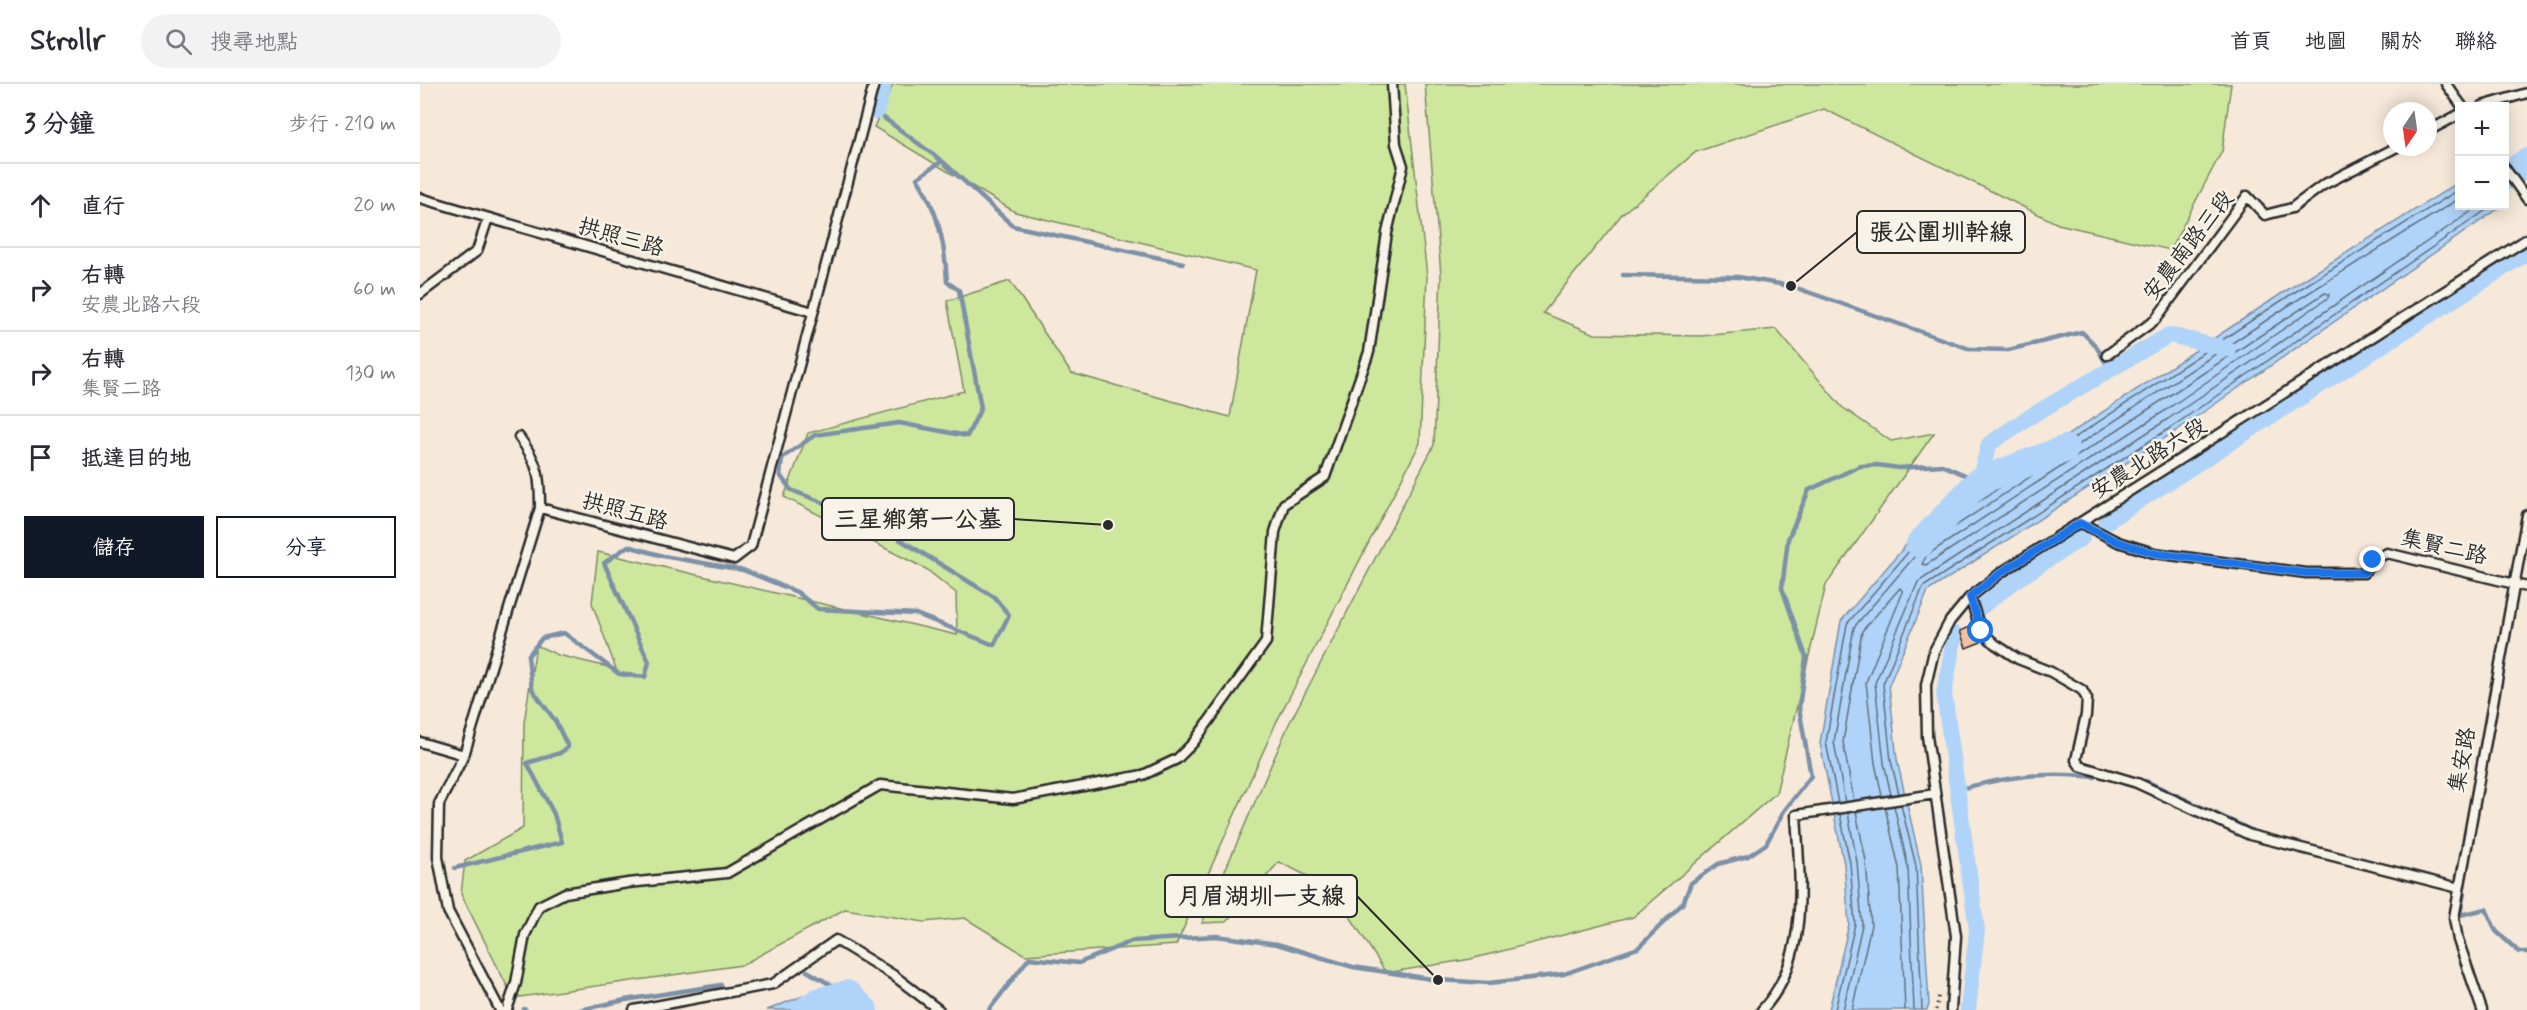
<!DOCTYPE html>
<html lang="zh-TW">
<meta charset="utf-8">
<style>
:root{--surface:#fff;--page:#f2f2f3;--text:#2b2b33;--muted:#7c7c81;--line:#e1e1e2;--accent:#111827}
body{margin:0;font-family:Mynerve,"LXGW WenKai TC",sans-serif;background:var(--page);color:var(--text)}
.controls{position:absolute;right:18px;top:18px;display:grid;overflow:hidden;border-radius:0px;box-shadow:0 3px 15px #0003}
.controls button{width:54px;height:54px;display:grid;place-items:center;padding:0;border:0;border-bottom:2px solid var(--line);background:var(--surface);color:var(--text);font:30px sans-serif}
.compass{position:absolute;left:1963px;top:18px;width:54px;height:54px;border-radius:50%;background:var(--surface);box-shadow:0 3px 15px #0003;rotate:193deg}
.stop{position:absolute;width:18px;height:18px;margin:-14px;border:4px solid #1a73e8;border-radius:50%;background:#fff}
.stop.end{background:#1a73e8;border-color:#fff;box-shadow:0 2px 6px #0008}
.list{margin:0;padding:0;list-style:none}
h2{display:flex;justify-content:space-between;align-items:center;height:78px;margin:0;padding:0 24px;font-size:26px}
h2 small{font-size:20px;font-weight:400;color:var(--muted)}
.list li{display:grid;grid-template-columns:39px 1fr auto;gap:18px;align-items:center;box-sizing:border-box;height:84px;padding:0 24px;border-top:2px solid var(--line)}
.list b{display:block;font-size:22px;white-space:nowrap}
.list p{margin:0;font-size:20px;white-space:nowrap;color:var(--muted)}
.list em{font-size:20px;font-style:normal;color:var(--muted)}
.actions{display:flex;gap:12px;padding:18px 24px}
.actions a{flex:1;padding:14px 0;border:2px solid var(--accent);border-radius:0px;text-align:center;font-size:21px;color:var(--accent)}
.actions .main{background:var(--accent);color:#fff}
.icon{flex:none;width:33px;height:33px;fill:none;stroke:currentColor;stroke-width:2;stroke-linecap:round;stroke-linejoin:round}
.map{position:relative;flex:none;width:2107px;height:926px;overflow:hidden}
header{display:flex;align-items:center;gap:36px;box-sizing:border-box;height:84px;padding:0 30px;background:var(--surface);border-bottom:2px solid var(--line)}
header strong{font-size:28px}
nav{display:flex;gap:33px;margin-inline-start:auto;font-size:21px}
.search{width:420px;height:54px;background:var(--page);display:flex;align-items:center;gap:15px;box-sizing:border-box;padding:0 21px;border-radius:33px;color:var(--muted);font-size:22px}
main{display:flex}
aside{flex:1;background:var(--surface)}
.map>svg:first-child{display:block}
</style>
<header>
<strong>Strollr</strong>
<div class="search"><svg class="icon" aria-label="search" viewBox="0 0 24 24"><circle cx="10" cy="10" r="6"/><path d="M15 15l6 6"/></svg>搜尋地點</div>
<nav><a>首頁</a><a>地圖</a><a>關於</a><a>聯絡</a></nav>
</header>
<main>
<aside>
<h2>3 分鐘<small>步行 · 210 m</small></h2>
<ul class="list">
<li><svg class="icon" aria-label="ahead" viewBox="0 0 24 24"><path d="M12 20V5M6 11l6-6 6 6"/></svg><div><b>直行</b></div><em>20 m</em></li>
<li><svg class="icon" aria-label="right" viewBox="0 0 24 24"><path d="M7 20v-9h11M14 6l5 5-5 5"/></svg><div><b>右轉</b><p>安農北路六段</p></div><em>60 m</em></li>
<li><svg class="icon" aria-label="right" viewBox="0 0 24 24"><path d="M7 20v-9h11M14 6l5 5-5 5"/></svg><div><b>右轉</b><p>集賢二路</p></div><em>130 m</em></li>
<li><svg class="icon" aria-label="arrive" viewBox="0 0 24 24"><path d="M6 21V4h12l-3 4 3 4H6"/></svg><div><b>抵達目的地</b></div></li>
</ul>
<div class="actions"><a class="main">儲存</a><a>分享</a></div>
</aside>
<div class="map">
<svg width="2107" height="926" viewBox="0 0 2107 926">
<rect width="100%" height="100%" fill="#f6e9da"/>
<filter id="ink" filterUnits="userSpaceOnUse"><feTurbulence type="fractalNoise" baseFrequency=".0167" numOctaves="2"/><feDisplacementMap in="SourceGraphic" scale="12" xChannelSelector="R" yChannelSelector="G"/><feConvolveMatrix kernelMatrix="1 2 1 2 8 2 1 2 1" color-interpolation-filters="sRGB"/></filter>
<g filter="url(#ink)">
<path fill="#cde79d" stroke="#7c8964" stroke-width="1.5" d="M473 0H985L1007 192 1000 359 856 639 756 861 605 871 545 834 504 838 425 825 322 881 93 914 41 810 45 777 103 744 104 639 116 561 138 571 196 585 172 519 178 468 537 551 536 509 506 485 364 413 388 349 544 307 527 217 590 197 651 289 810 333 836 186 595 128 454 43Z
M1005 0H1811L1802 67 1750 166 1638 140 1404 25 1276 68 1202 130 1123 229 1175 250 1281 252 1356 245 1422 323 1471 357 1514 349 1406 501 1356 709 1213 833 1051 875 966 889 912 804 859 778 806 838 782 839 869 640 1014 361 1021 191Z"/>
<path fill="#b0d4f9" stroke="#7b90a7" stroke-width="1.5" d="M2039 98 2040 122H2082L1756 347 1508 507 1469 601 1477 676 1501 781 1509 921 1507 926H1409L1429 840 1424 780 1400 659 1421 537 1492 454 1864 208Z
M385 911 427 926H347Z"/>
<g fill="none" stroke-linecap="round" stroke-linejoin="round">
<path stroke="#606f7d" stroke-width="1.5" d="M1905 209 1909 210 1908 214 1743 328 1506 481 1502 480 1507 471Z
M1479 710 1471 677 1463 600 1503 503 1753 342 2072 122
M1471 711 1464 679 1455 599 1498 498 1748 335 2059 122
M1434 717 1423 658 1442 547 1480 504 1483 508 1446 598 1455 679 1462 712
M1425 718 1414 658 1434 543 1501 465 1871 220 2040 114
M1418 719 1406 658 1427 540 1496 459 1867 213 2040 105
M1481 721 1496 782 1502 926
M1474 722 1488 783 1494 926
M1465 723 1479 784 1485 926
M1415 926 1435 840 1430 779 1420 730
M1423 926 1442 841 1437 778 1428 729
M1432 926 1451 841 1446 777 1436 728"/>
<path stroke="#7b90a7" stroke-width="4.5" d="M522 77 593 142 763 179
M1203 191 1318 193 1371 202 1550 265 1588 266 1662 248 1676 262 1690 286
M1726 697 1831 746
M1536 706C1585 693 1624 687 1675 693
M35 784 142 758 134 730 107 679 140 669 148 663 136 638 112 605 108 572 122 554 144 549 199 590 225 593 229 578 184 479 208 462 243 472 323 486 377 508 398 525 496 530 574 561 589 531 574 513 448 436 371 406 360 391 362 374 395 351 479 339 547 352 561 324 539 206 527 198C525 160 518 126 497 94L522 77 456 28
M2044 809 2040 831 2066 825 2076 847 2099 868H2107
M387 887 427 910
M104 925 106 926
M160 926 205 916 301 901
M569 926 609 874 659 879 712 857 796 852 857 860 933 883 1018 896 1069 899 1144 890 1218 864 1263 819 1271 799 1298 780 1328 772 1346 760 1364 727 1391 692 1379 624 1386 573 1362 504 1368 455 1389 406 1440 382 1457 381 1479 384 1522 381 1559 397"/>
<path stroke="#b0d4f9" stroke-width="16" d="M456 28 464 0
M1559 397 1569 360 1606 335 1749 251 1808 265
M1686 438 2107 169
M1560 524 1599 494 1662 454
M1535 550 1524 609 1557 846 1548 926"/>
<path stroke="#b0d4f9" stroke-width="28" d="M2084 93 2107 78
M1500 460 1559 397 1645 365
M386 926 398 918 427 910 444 926"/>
</g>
<path fill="#f1c1a1" stroke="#2b2b2b" stroke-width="1.5" d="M1553 542 1561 558 1546 564 1540 547Z"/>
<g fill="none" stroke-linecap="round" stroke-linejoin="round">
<defs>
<path id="lane" d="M2026 0 2042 22
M2062 22 2107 9
M2008 47 2040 30
M2084 83 2107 115
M0 114 393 228
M0 210 57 167 68 134
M1687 271 1735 236 1827 112 1845 131 1872 124 1903 101 1977 63
M99 353C119 380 120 392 120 424
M1661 439 1698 458 1734 469 1886 489H1944L1953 476 1967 469 2107 503
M1550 513 1561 547 1575 560 1598 575 1631 588 1662 606 1667 615 1666 631 1656 676 1660 682 1717 699 1830 751 2039 804
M0 658 44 671
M80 926 28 827 18 773 19 720 44 671 120 424 314 475 331 462 454 0
M87 926 96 899 105 851 119 822 145 809 208 799 307 789 460 701 593 715 723 691 757 675 773 659 846 558 855 448 864 420 905 393 949 268 967 149 983 82 976 60 972 0
M214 926 353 900 416 856 473 891 519 926
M1342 926C1390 874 1380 796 1376 731L1515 710
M1531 926 1536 852 1507 652 1506 601 1514 567 1530 537 1549 514 1582 488 2107 155
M2062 926 2038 856 2034 834 2107 431"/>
</defs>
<use href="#lane" stroke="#2b2b2b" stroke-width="13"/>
<path stroke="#2b2b2b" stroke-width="3" stroke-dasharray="1.5 4.5" stroke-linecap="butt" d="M1516 926 1519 910"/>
<use href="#lane" stroke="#f7f3e8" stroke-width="8"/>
</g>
</g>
<g fill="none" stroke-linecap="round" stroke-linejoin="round" filter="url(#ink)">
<path stroke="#1a73e8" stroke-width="8" d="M1561 547 1550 513 1582 488 1660 439 1698 458 1734 469 1886 489H1944L1953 476"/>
</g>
<g text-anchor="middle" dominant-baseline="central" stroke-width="5" stroke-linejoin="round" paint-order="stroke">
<g font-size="22" fill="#2b2b2b" stroke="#f7f3e8">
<text transform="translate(201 154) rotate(16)">拱照三路</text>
<text transform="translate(1769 162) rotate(-52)">安農南路三段</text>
<text transform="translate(1729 375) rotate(-32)">安農北路六段</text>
<text transform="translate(205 428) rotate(15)">拱照五路</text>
<text transform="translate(2024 464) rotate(13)">集賢二路</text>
<text transform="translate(2043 676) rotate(-80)">集安路</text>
</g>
</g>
<path fill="none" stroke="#2b2b2b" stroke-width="2" d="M1371 202L1437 148M688 441L594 435M1018 896L937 812"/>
<g fill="#2b2b2b" stroke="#f7f3e8" stroke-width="2">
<circle cx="1371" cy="202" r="6"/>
<circle cx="688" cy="441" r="6"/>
<circle cx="1018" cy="896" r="6"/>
</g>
<g fill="#f7f3e8" stroke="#2b2b2b" stroke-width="2">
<rect x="1437" y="127" width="168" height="42" rx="6"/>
<rect x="402" y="414" width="192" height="42" rx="6"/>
<rect x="745" y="791" width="192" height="42" rx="6"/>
</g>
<g font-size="24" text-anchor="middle" font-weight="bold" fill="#2b2b2b">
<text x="1521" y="156">張公圍圳幹線</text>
<text x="498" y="443">三星鄉第一公墓</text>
<text x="841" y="820">月眉湖圳一支線</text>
</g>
</svg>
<div class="controls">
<button>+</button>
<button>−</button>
</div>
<svg class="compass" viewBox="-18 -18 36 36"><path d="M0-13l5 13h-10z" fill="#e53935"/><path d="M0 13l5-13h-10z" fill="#7c7c81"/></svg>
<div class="stop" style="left:1561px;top:547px"></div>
<div class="stop end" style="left:1953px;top:476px"></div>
</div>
</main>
